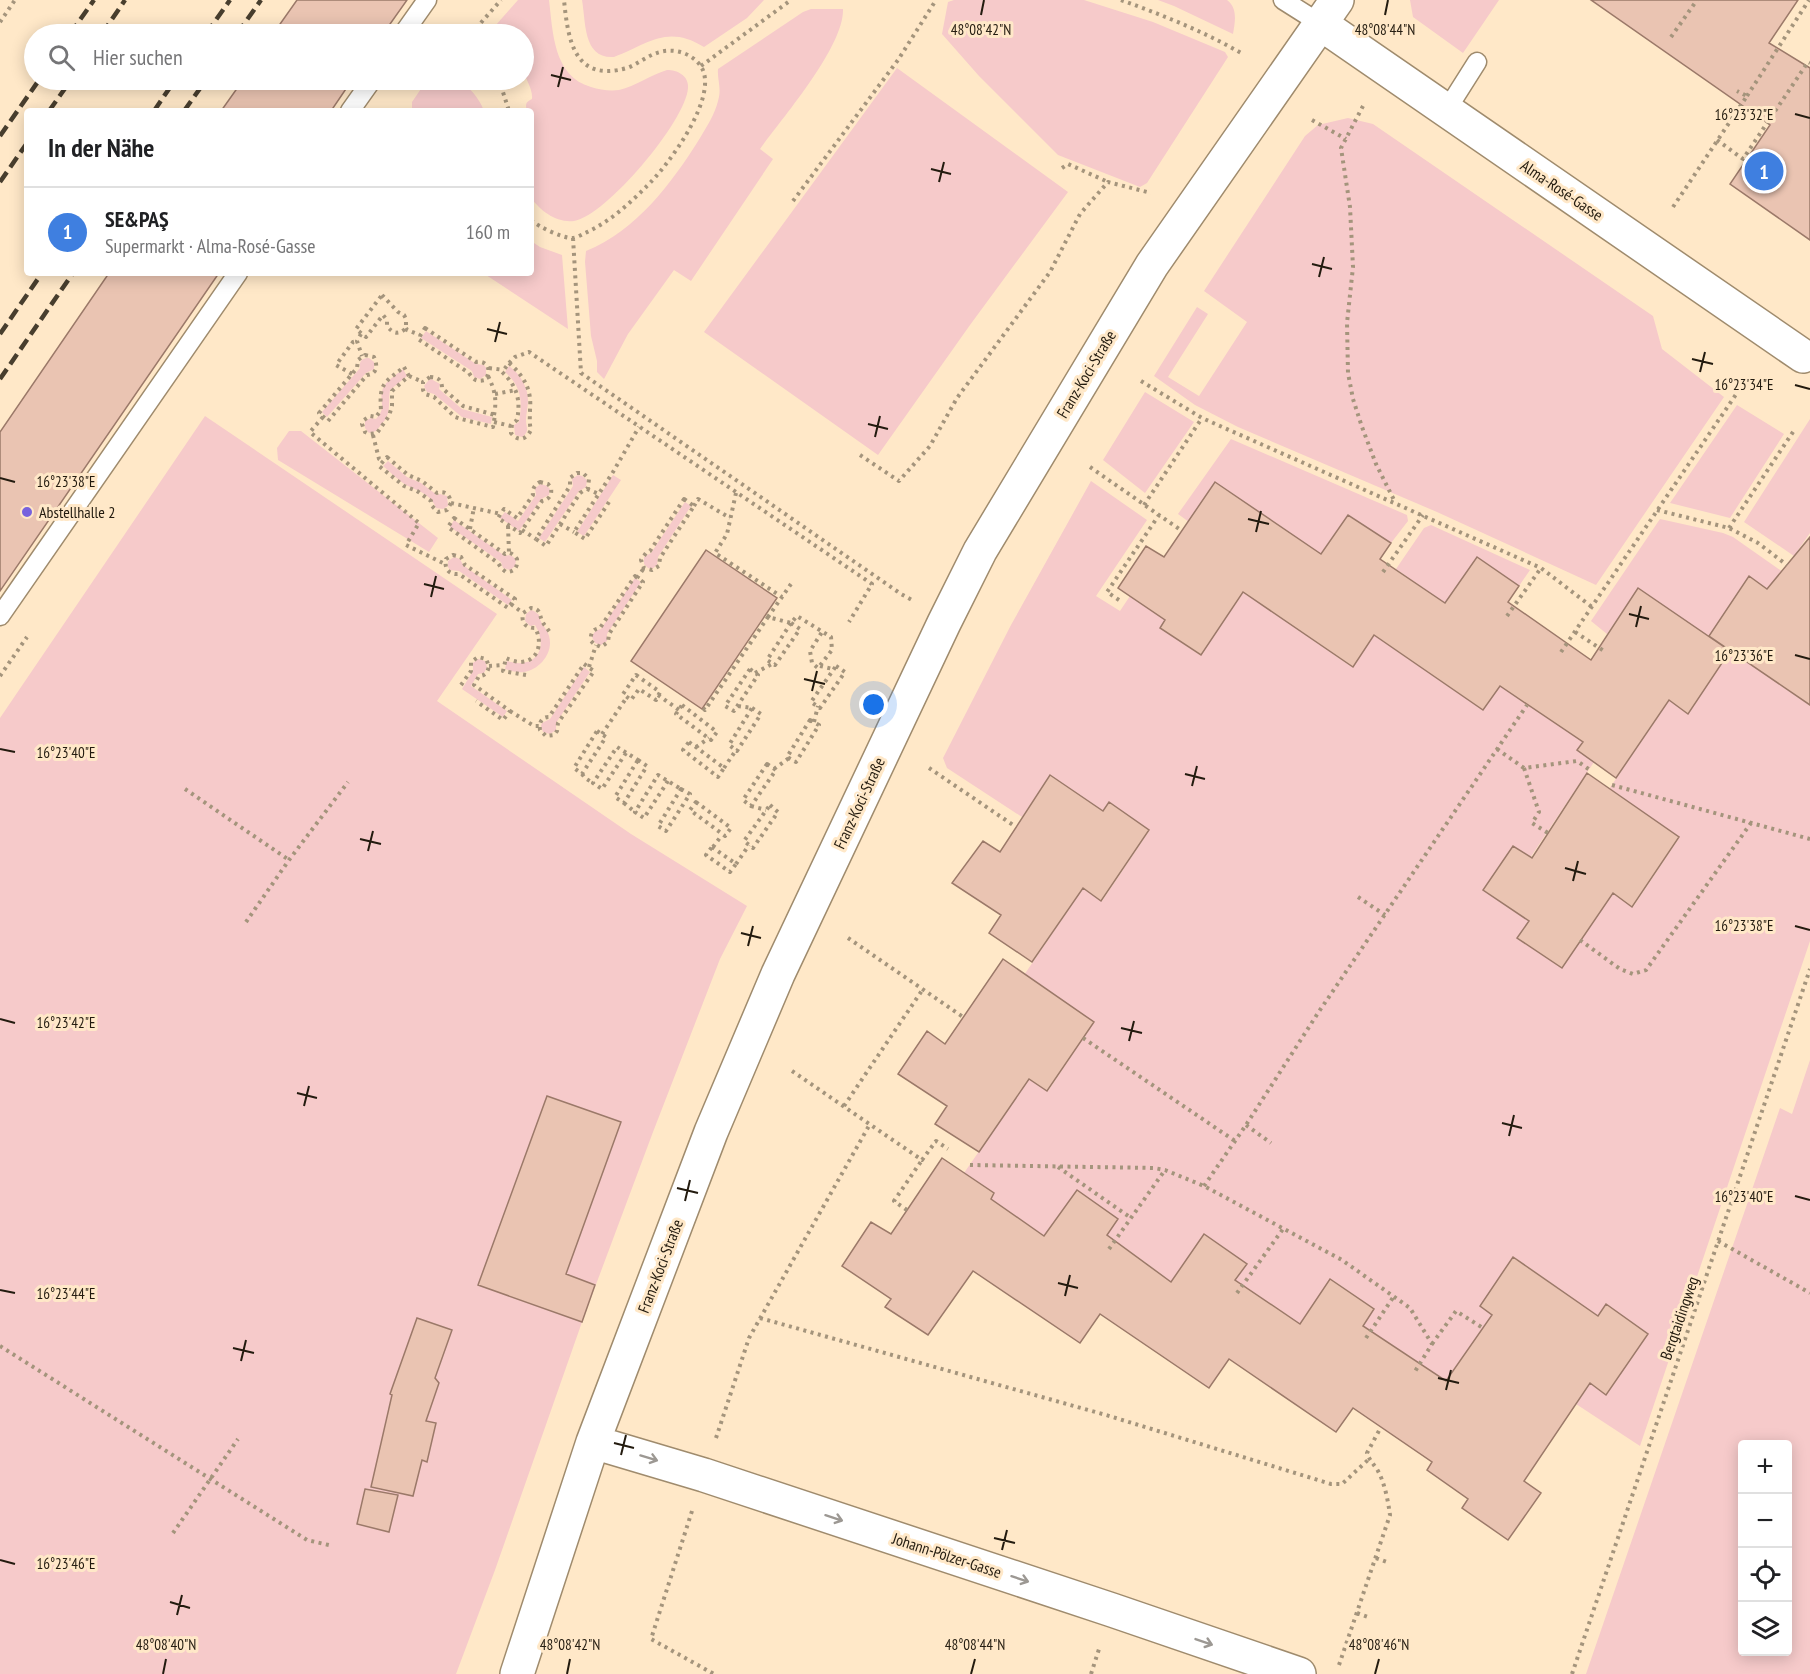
<!DOCTYPE html>
<html lang="de">
<meta charset="utf-8">
<style>
:root{--surface:#fff;--page:#f2f2f2;--text:#202124;--muted:#757577;--line:#e0e0e0;--accent:#ea580c}
body{margin:0;font-family:"PT Sans Narrow",sans-serif;background:var(--page);color:var(--text)}
.controls{position:absolute;right:18px;bottom:18px;display:grid;overflow:hidden;border-radius:6px;box-shadow:0 3px 15px #0003}
.controls button{width:54px;height:54px;display:grid;place-items:center;padding:0;border:0;border-bottom:2px solid var(--line);background:var(--surface);color:var(--text);font:30px sans-serif}
.you{position:absolute;left:874px;top:705px;width:21px;height:21px;margin:-15px;border:4px solid #fff;border-radius:50%;background:#1a73e8;box-shadow:0 0 0 9px #1a73e833}
.badge{display:grid;place-items:center;width:39px;height:39px;border-radius:50%;background:var(--accent);color:#fff;font-size:20px;font-weight:700}
.pin{position:absolute;translate:-50% -50%;border:3px solid #fff;box-shadow:0 2px 6px #0006}
.list{margin:0;padding:0;list-style:none}
h2{display:flex;justify-content:space-between;align-items:center;height:78px;margin:0;padding:0 24px;font-size:26px}
h2 small{font-size:20px;font-weight:400;color:var(--muted)}
.list li{display:grid;grid-template-columns:39px 1fr auto;gap:18px;align-items:center;box-sizing:border-box;height:90px;padding:0 24px;border-top:2px solid var(--line)}
.list b{display:block;font-size:22px;white-space:nowrap}
.list p{margin:0;font-size:20px;white-space:nowrap;color:var(--muted)}
.list em{font-size:20px;font-style:normal;color:var(--muted)}
.icon{flex:none;width:33px;height:33px;fill:none;stroke:currentColor;stroke-width:2;stroke-linecap:round;stroke-linejoin:round}
.map{position:relative;flex:none;width:1810px;height:1674px;overflow:hidden}
.search{position:absolute;background:var(--surface);box-shadow:0 3px 15px #0003;left:24px;top:24px;width:510px;height:66px;display:flex;align-items:center;gap:15px;box-sizing:border-box;padding:0 21px;border-radius:33px;color:var(--muted);font-size:22px}
.panel{position:absolute;background:var(--surface);box-shadow:0 3px 15px #0003;left:24px;top:108px;width:510px;height:168px;border-radius:6px}
.map>svg:first-child{display:block}
</style>
<div class="map">
<svg width="1810" height="1674" viewBox="0 0 1810 1674">
<rect width="100%" height="100%" fill="#ffe8c8"/>
<path fill="#f6caca" fill-rule="evenodd" d="M518 0H549C553 32 553 76 591 87 600 90 610 91 619 90 636 86 650 75 667 70 678 70 689 76 688 88 686 121 606 216 574 221 556 223 541 211 531 198V111H527C525 104 526 102 532 99 533 88 525 80 524 70 522 59 524 46 524 34H488Z
M582 0H764L747 18 704 47C667 24 648 44 614 57 583 59 586 23 582 0Z
M954 0H1084L1153 22 1225 52 1228 57 1147 183 1140 187 1058 155 979 76 942 34 948 2Z
M1158 0H1227C1238 8 1235 22 1233 34L1174 6Z
M1410 0H1499L1463 53 1413 17Z
M811 9H843C844 47 783 117 760 149L773 159 691 281 674 270 628 334 604 379 597 372V361L591 336 585 262 586 251C636 231 672 183 700 138 707 126 715 114 718 101 722 88 717 80 718 69L803 12Z
M897 68 1068 192 970 325 878 455 704 332Z
M427 80C435 79 445 78 453 80 467 82 480 99 484 111H412V102Z
M1348 118 1373 124 1653 316 1662 349 1724 397 1596 585 1437 512 1238 427 1195 405 1154 376 1197 307 1208 314 1168 377 1199 396 1247 322 1204 291 1305 136 1318 125Z
M531 241 540 247 562 255 568 329 483 273H531Z
M426 331 476 364 484 365 486 368V375L480 379 474 377 472 371 421 338Z
M369 358 374 362V369L366 373 327 417 322 412 360 368C359 361 362 358 369 358Z
M509 366C520 374 528 387 528 400 528 407 526 414 526 420 526 428 530 431 522 437L515 435 514 425 519 422C523 401 521 386 505 372Z
M403 369 407 376 390 390C388 400 391 411 385 420 382 424 379 427 376 431L369 433 365 428V421L371 418 376 419C388 407 377 400 384 386 388 380 397 374 403 369Z
M431 379 440 384 439 389 462 409 492 417 491 424 462 417 434 394 427 392 424 386 428 381Z
M1145 392 1194 422 1145 493 1103 460Z
M1737 405 1784 434 1730 518 1670 503Z
M205 416 497 614 437 701 631 834 747 906 720 959 653 1132 582 1322 495 1570 456 1674H0V718Z
M1810 419V533L1794 556 1744 522Z
M289 431H301L438 538 429 552 278 460 277 448Z
M1231 439 1407 515 1408 521 1391 543 1348 515 1316 560 1189 522 1178 514Z
M388 461 407 477 421 483 437 495 440 494 447 496 448 506 443 509 436 508C431 494 418 491 406 485 398 480 390 472 383 466Z
M578 475 582 476 587 480 586 487 579 491 545 542 539 538 573 486 572 479Z
M613 475 621 480 584 536 577 532Z
M1091 481 1147 520 1096 596 1120 611 1130 596 1165 620 1160 628 1200 655 1248 586 1265 607 1352 667 1376 633 1394 649 1483 710 1505 679 1525 693 1520 700 1561 727 1587 735 1577 750 1594 762 1530 858 1513 846 1483 890 1529 921 1517 938 1562 968 1613 893 1633 907 1679 838 1603 798 1657 718 1667 699 1688 713 1741 633 1758 670 1799 698 1810 683V941L1640 1446 1576 1404 1590 1384 1606 1395 1647 1333 1606 1304 1595 1322 1558 1288 1514 1257 1480 1306 1492 1315 1445 1394 1414 1359 1377 1335 1358 1333 1374 1309 1331 1279 1298 1327 1286 1314 1250 1290 1230 1288 1246 1264 1170 1284 1157 1271 1121 1245 1101 1244 1118 1219 1077 1190 1042 1240 1031 1227 991 1199 964 1173 1018 1095 1027 1078 1048 1091 1094 1022 1020 981 1073 903 1080 886 1102 901 1149 831 1109 803 1103 811 1050 775 1022 817 947 768 943 758 1011 625Z
M541 484 547 486 550 489 549 495 541 499 519 531 500 518 505 512 518 521 536 495 535 488Z
M685 502 691 506 658 557 657 565 652 569 648 568 644 564V557L651 553Z
M1660 519 1723 533 1733 537 1783 572 1770 591 1749 576 1709 637 1638 588 1607 634 1591 621Z
M454 520 505 556C510 554 513 556 516 560L515 566 510 570 503 568 501 562 450 527Z
M1431 525 1530 570 1519 586 1477 557 1443 606 1430 593 1396 569 1424 528Z
M454 557 460 559 463 565 512 600 508 605 459 571 450 570 448 567V561Z
M635 578 641 582 607 634V641L601 645 595 643 592 637C594 632 596 630 601 629Z
M531 610 534 611 539 615C540 624 547 628 549 636 554 652 540 670 524 672 518 673 511 671 505 669L507 661C534 670 550 649 535 625L530 626 525 621 526 614Z
M478 659 485 661 487 667 484 673 478 674 471 686 507 711 503 717 462 689 473 671V663Z
M584 667 590 672 556 723V730L550 734 543 732 541 726 542 723 550 719Z
M1810 1060V1674H1586L1780 1108 1792 1114ZM1742 1444H1788V1652H1742Z"/>
<path fill="#eac4b2" stroke="#9b7969" stroke-width="1.5" d="M297 0H407L383 34H273Z
M1591 0H1798L1769 43 1810 68V240L1730 184 1770 125Z
M243 80H352L331 111H221Z
M109 273H219L0 591V432Z
M1215 482 1321 554 1348 515 1391 543 1380 559 1445 603 1477 557 1519 586 1508 602 1591 660 1638 588 1730 651 1688 714 1669 700 1616 778 1577 750 1583 742 1500 686 1483 710 1374 635 1353 667 1243 592 1201 655 1160 628 1165 620 1118 588 1146 546 1164 557Z
M1810 537V705L1709 636 1749 576 1767 589Z
M706 550 777 598 702 709 631 661Z
M1587 773 1679 837 1632 907 1613 893 1562 968 1517 938 1529 921 1483 890 1513 846 1532 858Z
M1050 775 1103 811 1109 802 1149 830 1101 901 1083 888 1032 962 989 933 1001 915 952 883 983 841 1000 852Z
M1003 959 1094 1022 1047 1091 1029 1079 979 1152 935 1124 947 1106 898 1074 927 1031 945 1044Z
M547 1096 621 1122 566 1274 595 1285 582 1322 478 1285Z
M942 1158 994 1193 991 1199 1044 1236 1077 1190 1118 1219 1107 1235 1171 1282 1204 1234 1247 1264 1235 1280 1300 1324 1330 1279 1374 1309 1363 1326 1446 1381 1492 1315 1480 1306 1513 1257 1598 1316 1606 1304 1648 1334 1606 1395 1590 1383 1524 1481 1541 1493 1508 1540 1462 1508 1468 1499 1427 1470 1432 1462 1353 1408 1336 1432 1229 1359 1209 1388 1100 1314 1080 1343 973 1271 928 1335 885 1307 891 1299 842 1266 871 1222 891 1234Z
M417 1318 452 1330 435 1378 439 1383 426 1421 436 1423 427 1462 422 1460 413 1496 371 1487 392 1395 390 1394Z
M365 1489 398 1495 389 1532 357 1524Z"/>
<g fill="none" stroke-linecap="round" stroke-linejoin="round">
<defs>
<path id="lane" d="M1283 0 1321 24
M403 34 427 0
M350 111 372 80
M1446 111 1477 62
M0 616 238 273"/>
<path id="street" d="M1321 24 1803 356
M593 1442 704 1475 1112 1610 1299 1674
M517 1674 593 1442 711 1132 778 974 944 623 980 551 1152 265 1337 0"/>
</defs>
<use href="#lane" stroke="#9f8b6d" stroke-width="21"/>
<use href="#street" stroke="#9f8b6d" stroke-width="36"/>
<path stroke="#a4947c" stroke-width="4" stroke-dasharray="3 4.5" stroke-linecap="butt" d="M1121 0C1162 15 1203 31 1241 53
M0 22 15 0
M471 34 501 0
M1671 37 1697 0
M701 66 791 0
M495 80 502 89 509 111
M1747 96 1809 0
M1363 106 1341 148 1350 207 1353 267 1347 323 1348 373 1353 399 1362 427 1376 464 1395 502
M1312 120 1346 139
M1717 140 1743 159 1808 62 1810 63
M1062 168 1068 164 1108 182
M793 201 898 60 936 0
M1673 207 1747 96 1737 91
M531 220C539 227 562 238 572 238 576 238 581 235 585 233 608 223 628 205 646 187 667 167 722 94 700 65 691 53 674 48 660 52 648 55 638 64 627 68 574 83 568 40 564 0
M573 238 581 373 901 594 912 600
M382 295 398 312 404 315 406 319V328C399 335 393 334 387 326V320L383 315 366 337 356 329Z
M406 328 407 330 420 335
M425 328 476 362C488 360 492 371 485 380 477 382 473 380 469 373L418 339Z
M361 334 357 341 362 356
M365 355 374 357C378 366 377 374 367 375L328 421 319 413 357 368 358 360Z
M509 363 515 357 529 352 872 584 849 622
M509 363C524 376 532 390 530 410 530 418 529 422 531 430 526 440 518 442 511 433L512 424 517 420C521 400 517 386 502 372Z
M404 367 409 376 392 391V406L389 416 377 433 369 434 365 432 362 424 364 420 370 416 376 417 381 410C379 383 384 383 404 367Z
M489 368 504 370
M352 374 336 365 353 342 357 341
M409 376 423 382
M488 376C495 390 497 400 494 415
M430 377C438 377 442 380 442 388L463 406 495 415 493 427 461 419 455 417 434 397 425 394 423 390V382Z
M1141 381 1202 418 1541 568 1592 607
M495 394 516 390
M323 417 310 432 419 523 406 545 445 564
M494 422 511 426
M373 435 379 459 383 462
M860 455 899 481 930 446 957 398 1050 272 1080 214 1108 182 1151 193
M387 457 408 475 422 481 437 493C445 490 450 495 451 503L447 510 438 512 432 506 431 501 417 491 404 486 379 466Z
M1090 467 1182 531
M577 473H583L589 479 588 488 580 493 546 546 536 539 570 486V478Z
M540 482 548 484 551 488C552 495 550 499 542 501L520 533 498 518 504 509 517 518 533 495C532 489 535 484 540 482Z
M587 489 599 494
M736 493 727 534 715 553 782 597
M684 499 694 506 660 558 659 566 652 570 644 568 641 560 646 553 650 551Z
M609 502 585 539 574 532 613 472 639 427
M451 503 501 514
M1144 505 1202 418
M694 506 698 499 730 518
M1657 510 1729 528 1758 543 1787 565
M454 518 505 554C510 551 514 555 517 559 518 568 514 572 506 572L502 569 498 563 448 527Z
M560 524 574 532
M508 526 509 553
M1729 528 1795 429
M470 529 474 507
M522 530 536 539
M453 555 461 557 465 565 515 599 508 608 459 574C449 575 444 569 446 559Z
M1383 572 1423 515
M635 576 643 582 609 634 608 642 601 647 594 644 591 641C590 633 593 629 600 628Z
M637 578 644 568
M791 584 768 617 791 623 797 616 831 637 832 650 818 668 812 663 810 651 822 632
M1119 600 1107 592 1159 515
M511 604 523 613
M1507 616 1541 568
M791 623 800 629 775 665 767 660Z
M1575 632 1604 651
M1561 652 1737 393
M584 664 594 671 558 723 557 731 554 735 546 736 540 730C539 723 541 717 549 717Z
M489 666 504 665
M820 666 833 669
M836 666 845 672 820 708 811 702Z
M589 667 596 645
M750 669 758 675 734 711 725 706Z
M755 673 772 664
M526 675 503 671 506 658C510 660 516 662 521 662 539 661 543 641 535 628 525 628 521 622 523 613L531 608C541 609 539 614 542 621 544 625 548 629 551 634
M636 675 660 692 656 700 639 689 631 700 623 694Z
M0 676 27 637
M461 685 471 671V662L478 657 486 659 489 666C488 671 486 676 479 676L474 685 510 711 503 720 476 701
M658 695 679 710
M682 705 717 732 711 740 676 714Z
M738 706 752 708
M703 708 705 710 768 617
M752 708 761 714 737 751 729 745Z
M510 711 534 726H539
M810 720 819 725 796 762 787 757Z
M814 722 818 706
M597 731 606 737 582 774 574 768Z
M602 734 627 697
M689 742 724 768 718 777 683 750Z
M696 747 709 738
M1497 749 1524 768 1577 761 1590 770
M626 753 602 789 593 783 617 747 638 760
M638 760 647 766 624 803 615 797Z
M767 764 776 770 751 806 743 800Z
M724 768 736 750
M929 768 1016 827
M1524 768 1539 812 1532 823 1548 833
M774 769 789 758
M582 774 585 778 593 783
M668 781 644 818 635 812 658 775 681 789
M1612 785 1810 839
M185 789 289 860
M681 789 690 794 666 831 658 826Z
M696 802 731 828 725 836 690 810Z
M624 803 635 812
M770 805 778 812 753 848 744 841Z
M751 806 766 810
M712 847 736 864 730 872 706 855Z
M713 847 722 835
M736 864 749 845
M1358 897 1385 915
M246 922 289 860 348 782
M848 938 963 1017
M1580 940 1620 969 1633 974 1646 970 1751 823
M1083 1038 1235 1141
M792 1071 922 1160 936 1141 948 1149
M844 1106 923 989
M1246 1125 1271 1143
M970 1165 1154 1168 1165 1170 1204 1186 1342 1260 1410 1308 1432 1344 1414 1373
M1058 1167 1131 1218
M1204 1186 1246 1125 1318 1013 1527 705
M907 1210 894 1201 922 1160
M1718 1241 1810 1293
M1109 1249 1165 1170
M1237 1293 1283 1229
M760 1318 1106 1415 1331 1484H1342L1369 1459
M1366 1338 1394 1296
M1432 1344 1456 1311 1483 1328
M0 1346 307 1540 333 1546
M716 1438 749 1338 870 1124
M692 1511 651 1639 714 1674
M173 1533 238 1439
M1376 1558 1390 1563
M1357 1613 1371 1618
M1339 1665 1390 1515C1388 1501 1385 1484 1378 1471 1374 1464 1369 1460 1367 1453L1381 1427
M1091 1674 1100 1646
M1572 1674 1810 969"/>
<use href="#lane" stroke="#fff" stroke-width="18"/>
<use href="#street" stroke="#fff" stroke-width="33"/>
<path stroke="#483e2e" stroke-width="4.5" stroke-dasharray="12 6" stroke-linecap="butt" d="M70 34 94 0
M102 34 125 0
M206 34 230 0
M237 34 261 0
M49 111 71 80
M154 111 175 80
M184 111 206 80
M0 136 39 80
M0 182 27 143
M0 334 42 273
M0 379 73 273"/>
</g>
<defs><path id="oneway-shaft" d="M-6 0H5M1.5-3L5.5 0L1.5 3" fill="none" stroke-width="1.6" stroke-linecap="round" stroke-linejoin="round" transform="scale(1.5)"/></defs>
<g stroke="#9c9893">
<use href="#oneway-shaft" transform="translate(649 1458) rotate(17)"/>
<use href="#oneway-shaft" transform="translate(834 1518) rotate(18)"/>
<use href="#oneway-shaft" transform="translate(1020 1579) rotate(18)"/>
<use href="#oneway-shaft" transform="translate(1204 1642) rotate(19)"/>
</g>
<path fill="none" stroke="#231b0f" stroke-width="2" d="M981 15 984 0M1385 15 1388 0M551 75 571 80M558 87 563 67M1795 114 1810 118M931 169 951 174M939 182 944 162M1312 264 1332 269M1319 277 1324 257M487 329 507 334M495 342 500 322M1692 359 1713 364M1700 372 1705 352M1795 385 1810 389M868 424 888 429M875 437 880 416M0 478 15 482M1248 519 1269 524M1256 532 1261 511M424 584 444 589M431 597 436 576M1629 614 1649 619M1636 627 1641 606M1795 655 1810 659M804 679 825 684M812 691 817 671M0 749 15 752M1185 774 1205 779M1192 786 1197 766M360 839 381 844M368 851 373 831M1565 868 1586 874M1573 881 1578 861M1795 926 1810 930M741 933 761 938M748 946 753 926M0 1019 15 1023M1121 1028 1142 1033M1129 1041 1134 1021M297 1093 317 1098M304 1106 309 1086M1502 1123 1522 1128M1509 1136 1514 1115M677 1188 698 1193M1795 1196 1810 1200M685 1201 690 1180M1058 1283 1078 1288M0 1290 15 1293M1065 1296 1070 1275M233 1348 254 1353M241 1361 246 1340M1438 1378 1459 1383M1446 1390 1451 1370M614 1443 634 1448M621 1455 626 1435M994 1538 1015 1543M1002 1550 1007 1530M0 1560 15 1564M170 1602 190 1608M177 1615 182 1595M163 1674 166 1659M567 1674 570 1659M971 1674 975 1659M1375 1674 1379 1659"/>
<circle fill="#7762dd" stroke="#ffe8c8" stroke-width="2" cx="27" cy="512" r="6"/>
<g text-anchor="middle" dominant-baseline="central" stroke-width="6" stroke-linejoin="round" paint-order="stroke">
<g font-size="16" fill="#231b0f" stroke="#ffe8c8">
<text transform="translate(1562 190) rotate(34)">Alma-Rosé-Gasse</text>
<text transform="translate(1086 374) rotate(-59)">Franz-Koci-Straße</text>
<text transform="translate(859 803) rotate(-65)">Franz-Koci-Straße</text>
<text transform="translate(660 1266) rotate(-69)">Franz-Koci-Straße</text>
<text transform="translate(1679 1318) rotate(-71)">Bergtaidingweg</text>
<text transform="translate(947 1555) rotate(18)">Johann-Pölzer-Gasse</text>
</g>
<g font-size="16" fill="#231b0f" stroke="#ffe8c8" text-anchor="start">
<text x="39" y="512">Abstellhalle 2</text>
</g>
</g>
<g font-size="15" text-anchor="middle" fill="#231b0f" stroke="#ffe8c8" stroke-width="6" stroke-linejoin="round" paint-order="stroke">
<text x="981" y="35">48°08'42"N</text>
<text x="1385" y="35">48°08'44"N</text>
<text x="1744" y="120">16°23'32"E</text>
<text x="1744" y="390">16°23'34"E</text>
<text x="66" y="487">16°23'38"E</text>
<text x="1744" y="661">16°23'36"E</text>
<text x="66" y="758">16°23'40"E</text>
<text x="1744" y="931">16°23'38"E</text>
<text x="66" y="1028">16°23'42"E</text>
<text x="1744" y="1202">16°23'40"E</text>
<text x="66" y="1299">16°23'44"E</text>
<text x="66" y="1569">16°23'46"E</text>
<text x="166" y="1650">48°08'40"N</text>
<text x="570" y="1650">48°08'42"N</text>
<text x="975" y="1650">48°08'44"N</text>
<text x="1379" y="1650">48°08'46"N</text>
</g>
</svg>
<div class="controls">
<button>+</button>
<button>−</button>
<button><svg class="icon" aria-label="locate" viewBox="0 0 24 24"><circle cx="12" cy="12" r="6"/><path d="M12 2v4M12 18v4M2 12h4M18 12h4"/></svg></button>
<button><svg class="icon" aria-label="layers" viewBox="0 0 24 24"><path d="M12 4l9 5-9 5-9-5zM3 14l9 5 9-5"/></svg></button>
</div>
<div class="you"></div>
<div class="pin badge" style="left:1764px;top:171px;background:#3f7fe0">1</div>
<div class="search"><svg class="icon" aria-label="search" viewBox="0 0 24 24"><circle cx="10" cy="10" r="6"/><path d="M15 15l6 6"/></svg>Hier suchen</div>
<section class="panel">
<h2>In der Nähe<small></small></h2>
<ul class="list">
<li><span class="badge" style="background:#3f7fe0">1</span><div><b>SE&amp;PAŞ</b><p>Supermarkt · Alma-Rosé-Gasse</p></div><em>160 m</em></li>
</ul>
</section>
</div>
